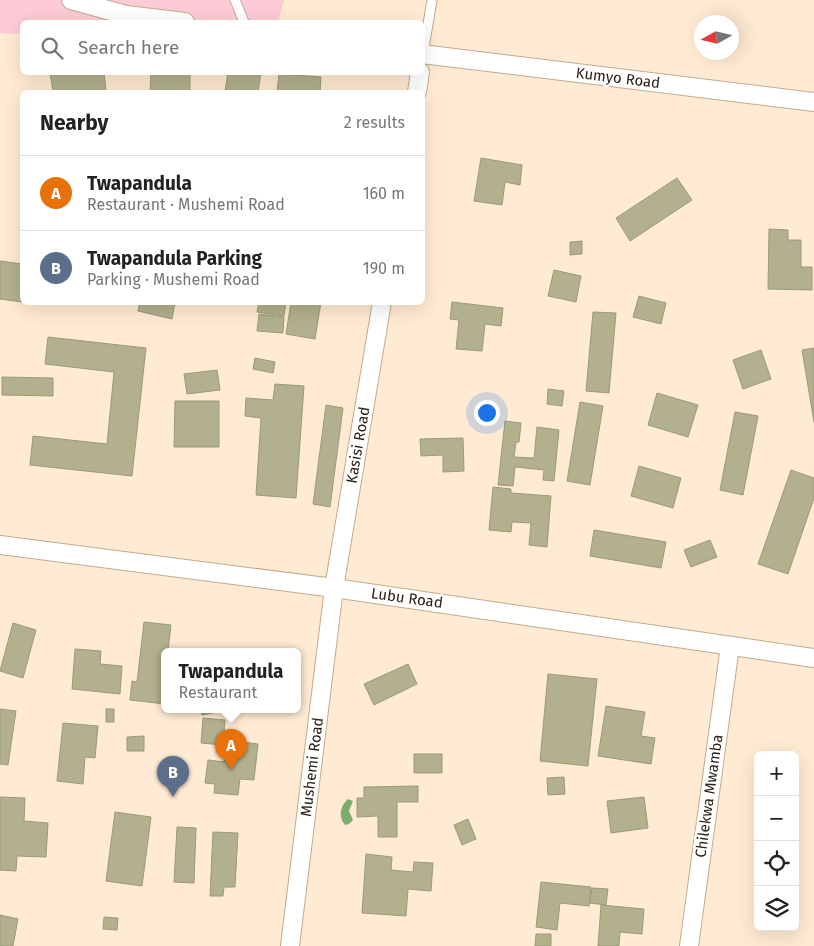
<!DOCTYPE html>
<meta charset="utf-8">
<style>
:root{--surface:#fff;--page:#f6f6f6;--text:#222;--muted:#767676;--line:#e0e0e0;--accent:#0f766e}
body{margin:0;font-family:"Fira Sans",sans-serif;background:var(--page);color:var(--text)}
.controls{position:absolute;right:15px;bottom:15px;display:grid;overflow:hidden;border-radius:8px;box-shadow:0 5px 20px #0002}
.controls button{width:45px;height:45px;display:grid;place-items:center;padding:0;border:0;border-bottom:1px solid var(--line);background:var(--surface);color:var(--text);font:25px sans-serif}
.compass{position:absolute;left:694px;top:15px;width:45px;height:45px;border-radius:50%;background:var(--surface);box-shadow:0 5px 20px #0002;rotate:262deg}
.you{position:absolute;left:486px;top:412px;width:18px;height:18px;margin:-12px;border:4px solid #fff;border-radius:50%;background:#1a73e8;box-shadow:0 0 0 8px #1a73e833}
.badge{display:grid;place-items:center;width:32px;height:32px;border-radius:50%;background:var(--accent);color:#fff;font-size:16px;font-weight:700}
.pin{position:absolute;translate:-50% -41px;filter:drop-shadow(0 1px 2px #0008)}
.pin::after{content:'';position:absolute;top:26px;width:18px;height:15px;background:inherit;clip-path:polygon(0 0,100% 0,50% 100%)}
.popup{position:absolute;left:161px;top:648px;width:140px;height:65px;box-sizing:border-box;display:grid;place-content:center;border-radius:8px;background:var(--surface);filter:drop-shadow(0 1px 4px #0005);font-size:16px;white-space:nowrap;color:var(--muted)}
.popup b{font-size:19px;color:var(--text)}
.popup::after{content:'';position:absolute;left:50%;top:100%;margin-left:-10px;border:10px solid transparent;border-top-color:var(--surface)}
.list{margin:0;padding:0;list-style:none}
h2{display:flex;justify-content:space-between;align-items:center;height:65px;margin:0;padding:0 20px;font-size:21px}
h2 small{font-size:16px;font-weight:400;color:var(--muted)}
.list li{display:grid;grid-template-columns:32px 1fr auto;gap:15px;align-items:center;box-sizing:border-box;height:75px;padding:0 20px;border-top:1px solid var(--line)}
.list b{display:block;font-size:19px;white-space:nowrap}
.list p{margin:0;font-size:16px;white-space:nowrap;color:var(--muted)}
.list em{font-size:16px;font-style:normal;color:var(--muted)}
.icon{flex:none;width:28px;height:28px;fill:none;stroke:currentColor;stroke-width:2;stroke-linecap:round;stroke-linejoin:round}
.map{position:relative;flex:none;width:814px;height:946px;overflow:hidden}
.search{position:absolute;background:var(--surface);box-shadow:0 5px 20px #0002;left:20px;top:20px;width:405px;height:55px;display:flex;align-items:center;gap:12px;box-sizing:border-box;padding:0 18px;border-radius:8px;color:var(--muted);font-size:19px}
.panel{position:absolute;background:var(--surface);box-shadow:0 5px 20px #0002;left:20px;top:90px;width:405px;height:215px;border-radius:8px}
.map>svg:first-child{display:block}
</style>
<div class="map">
<svg width="814" height="946" viewBox="0 0 814 946">
<rect width="100%" height="100%" fill="#ffead3"/>
<path fill="#fccbd5" d="M0 0H284L278 22H22V34L0 33Z"/>
<path fill="#7bae6c" d="M348 799 353 801 349 811 353 820 349 824 345 825C338 817 340 806 348 799Z"/>
<path fill="#b2b08d" stroke="#9b9a77" d="M50 72H104L106 92H53Z
M151 72H190V92H150Z
M228 72H261L258 92H225Z
M279 74 321 77 320 92H277Z
M481 158 522 165 520 185 505 182 502 205 474 201Z
M677 178 692 200 630 241 616 218Z
M769 229 788 230V240H801V267H812V290L768 289Z
M582 241V254L570 255V242Z
M0 261 22 264V302L0 299Z
M554 270 581 276 576 302 548 296Z
M639 296 666 303 661 324 633 317Z
M140 302H175L172 319 138 311Z
M259 302H286L284 316 257 312Z
M291 302H321L315 339 286 334Z
M452 302 503 308 501 326 485 324 482 351 456 349 459 320 450 319Z
M593 312 616 313 609 393 586 391Z
M259 314 284 317 283 333 257 331Z
M48 337 146 348 132 476 30 465 33 436 107 444 114 372 45 364Z
M814 348V422L802 350Z
M761 350 771 379 743 389 733 360Z
M255 358 275 362 273 373 253 369Z
M217 370 220 390 187 394 184 374Z
M2 377 53 378V396L2 395Z
M275 384 304 386 296 498 256 495 261 418 245 416 246 398 273 400Z
M548 389 564 391 562 406 547 404Z
M657 393 698 405 688 437 648 425Z
M175 401H219V447H174Z
M580 402 603 406 590 485 567 481Z
M326 405 343 408 330 507 313 504Z
M735 412 758 416 743 495 720 490Z
M505 421 521 423 519 442H516L514 457 534 458 537 427 559 430 554 481 543 480 544 470 515 467 513 486 498 485Z
M463 438 464 471 443 472V455L421 456 420 439Z
M639 466 681 478 673 508 631 496Z
M791 470 814 478V498L788 574 758 564Z
M493 487 511 489V493L551 496 547 547 529 545 531 523 512 522 511 532 489 530Z
M594 530 666 542 661 568 590 556Z
M710 540 717 557 691 567 684 550Z
M144 622 171 625 168 651H165V704L130 700 132 681 137 682Z
M13 623 36 630 23 678 0 671Z
M75 649 101 651 100 664 122 666 120 694 72 689Z
M408 664 417 684 374 705 364 684Z
M548 674 597 679 588 766 540 761Z
M606 706 645 712 641 736 655 738 651 764 598 756Z
M0 709 16 711 8 765 0 764Z
M106 709H114V722H106Z
M201 709H217V712L202 715Z
M203 718 225 720 223 745 201 743Z
M63 723 98 726 95 758 85 757 83 784 57 781Z
M144 736V751H127V737Z
M226 740 258 744 254 780 240 779 238 795 214 793 215 784 205 783 208 760 224 762Z
M414 754H442V773H414Z
M564 777 565 794 548 795 547 778Z
M418 786V802H397V837H378V816L357 817V798H364V787Z
M0 797 25 798 24 821 48 823 46 857 17 856 16 871 0 870Z
M644 797 648 828 611 833 607 801Z
M115 812 151 817 142 886 106 881Z
M468 819 476 839 462 845 454 825Z
M177 827 196 828 194 883 174 882Z
M213 832 238 833 235 887H224L223 896H210Z
M366 854 392 857 391 870 413 872 414 862 433 863 431 891 408 889 406 916 362 913Z
M541 882 591 887 589 906 560 903 557 930 536 927Z
M592 888 608 889 606 905 590 903Z
M601 905 644 909 642 934 620 932 619 946H598Z
M0 915 18 919 13 946H0Z
M104 917 118 918 117 930 103 929Z
M536 934H551V946H535Z"/>
<g fill="none" stroke-linecap="round" stroke-linejoin="round">
<defs>
<path id="lane" d="M235 0 244 22
M423 54 432 0"/>
<path id="street" d="M71 0 126 15 185 22
M422 54 814 102
M417 92 420 72
M0 545 334 588 814 658
M290 946 334 588 382 302
M689 946 730 646"/>
</defs>
<use href="#lane" stroke="#c3aa8e" stroke-width="11"/>
<use href="#street" stroke="#c3aa8e" stroke-width="20"/>
<use href="#lane" stroke="#fff" stroke-width="9"/>
<use href="#street" stroke="#fff" stroke-width="18"/>
</g>
<g text-anchor="middle" dominant-baseline="central" stroke-width="5" stroke-linejoin="round" paint-order="stroke">
<g font-size="15" fill="#2b2116" stroke="#fff">
<text transform="translate(618 78) rotate(7)">Kumyo Road</text>
<text transform="translate(358 445) rotate(-80)">Kasisi Road</text>
<text transform="translate(407 598) rotate(8)">Lubu Road</text>
<text transform="translate(312 767) rotate(-83)">Mushemi Road</text>
<text transform="translate(709 796) rotate(-82)">Chilekwa Mwamba</text>
</g>
</g>
</svg>
<div class="controls">
<button>+</button>
<button>−</button>
<button><svg class="icon" aria-label="locate" viewBox="0 0 24 24"><circle cx="12" cy="12" r="6"/><path d="M12 2v4M12 18v4M2 12h4M18 12h4"/></svg></button>
<button><svg class="icon" aria-label="layers" viewBox="0 0 24 24"><path d="M12 4l9 5-9 5-9-5zM3 14l9 5 9-5"/></svg></button>
</div>
<svg class="compass" viewBox="-18 -18 36 36"><path d="M0-13l5 13h-10z" fill="#e53935"/><path d="M0 13l5-13h-10z" fill="#767676"/></svg>
<div class="you"></div>
<div class="pin badge" style="left:231px;top:770px;background:#e8710a">A</div>
<div class="popup"><b>Twapandula</b>Restaurant</div>
<div class="pin badge" style="left:173px;top:797px;background:#5c6f8a">B</div>
<div class="search"><svg class="icon" aria-label="search" viewBox="0 0 24 24"><circle cx="10" cy="10" r="6"/><path d="M15 15l6 6"/></svg>Search here</div>
<section class="panel">
<h2>Nearby<small>2 results</small></h2>
<ul class="list">
<li><span class="badge" style="background:#e8710a">A</span><div><b>Twapandula</b><p>Restaurant · Mushemi Road</p></div><em>160 m</em></li>
<li><span class="badge" style="background:#5c6f8a">B</span><div><b>Twapandula Parking</b><p>Parking · Mushemi Road</p></div><em>190 m</em></li>
</ul>
</section>
</div>
